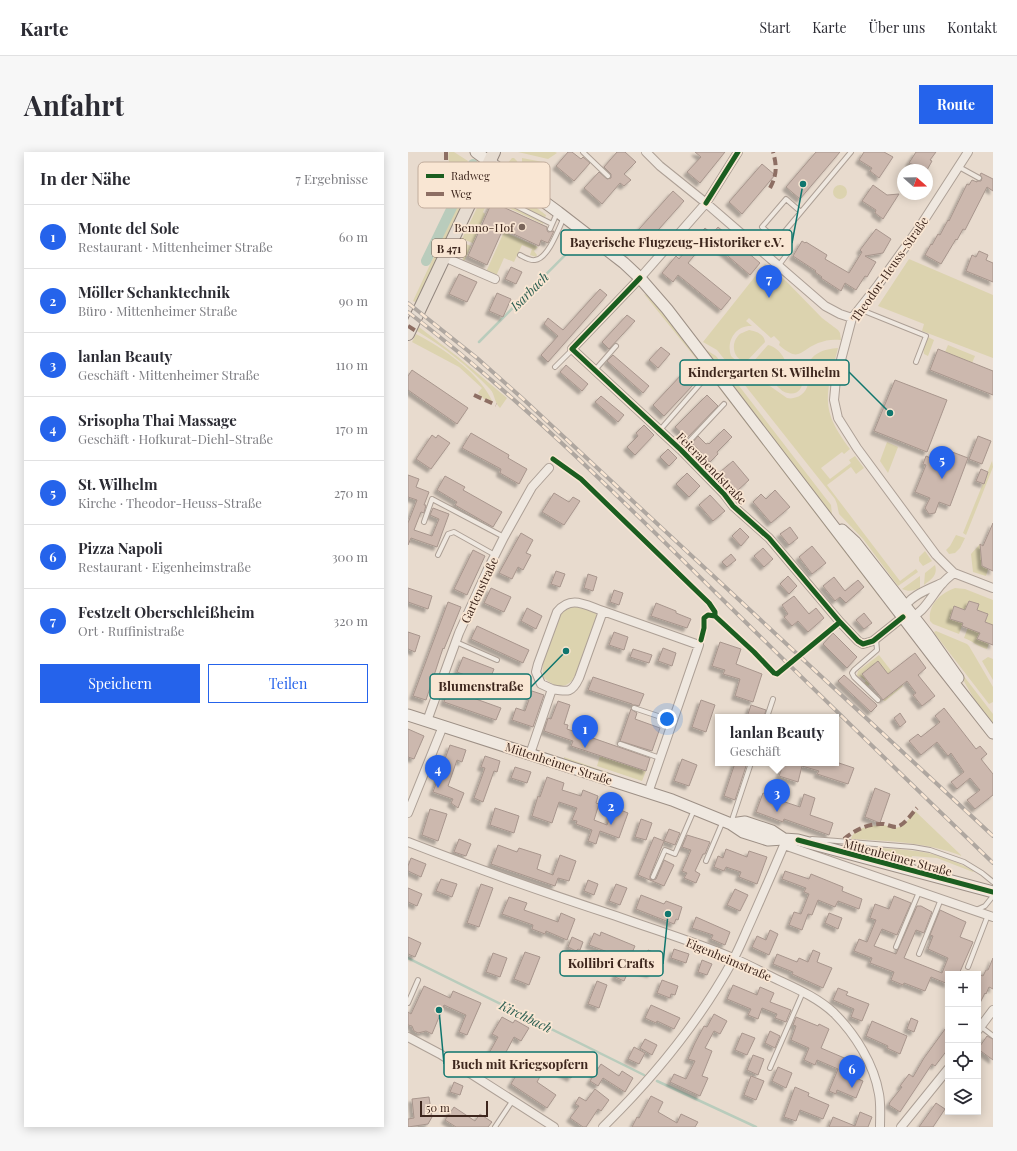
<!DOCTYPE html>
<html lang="de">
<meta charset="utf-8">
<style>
:root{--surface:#fff;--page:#f7f7f7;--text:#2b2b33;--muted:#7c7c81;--line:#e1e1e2;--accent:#2563eb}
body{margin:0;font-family:"Playfair Display",serif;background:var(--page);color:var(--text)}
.controls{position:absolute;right:12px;bottom:12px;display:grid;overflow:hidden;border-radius:0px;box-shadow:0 2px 10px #0003}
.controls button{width:36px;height:36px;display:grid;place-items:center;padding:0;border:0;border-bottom:1px solid var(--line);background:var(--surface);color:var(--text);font:20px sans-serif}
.compass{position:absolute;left:489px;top:12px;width:36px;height:36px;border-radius:50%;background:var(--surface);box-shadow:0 2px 10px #0003;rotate:110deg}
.scale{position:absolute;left:12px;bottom:10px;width:68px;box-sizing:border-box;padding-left:4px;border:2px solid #3d261d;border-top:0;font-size:11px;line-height:14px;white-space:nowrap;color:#3d261d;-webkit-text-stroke:3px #f9e6d3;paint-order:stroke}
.you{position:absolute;left:259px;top:567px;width:14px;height:14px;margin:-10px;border:3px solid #fff;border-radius:50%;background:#1a73e8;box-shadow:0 0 0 6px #1a73e833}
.badge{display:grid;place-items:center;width:26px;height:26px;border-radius:50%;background:var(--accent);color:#fff;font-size:13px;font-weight:700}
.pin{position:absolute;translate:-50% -33px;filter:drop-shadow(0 1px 2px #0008)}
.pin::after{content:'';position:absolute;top:21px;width:14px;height:12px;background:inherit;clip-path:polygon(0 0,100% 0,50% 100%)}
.popup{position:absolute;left:307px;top:562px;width:124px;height:52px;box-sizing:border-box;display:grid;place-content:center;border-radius:0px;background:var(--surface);filter:drop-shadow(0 1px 3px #0005);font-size:13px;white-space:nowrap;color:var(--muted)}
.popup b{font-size:15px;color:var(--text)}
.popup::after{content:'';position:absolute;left:50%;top:100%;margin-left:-8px;border:8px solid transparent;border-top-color:var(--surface)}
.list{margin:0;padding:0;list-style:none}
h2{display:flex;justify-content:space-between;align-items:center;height:52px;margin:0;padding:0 16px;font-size:17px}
h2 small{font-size:13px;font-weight:400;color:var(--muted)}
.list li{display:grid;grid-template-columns:26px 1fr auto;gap:12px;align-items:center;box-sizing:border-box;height:64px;padding:0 16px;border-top:1px solid var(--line)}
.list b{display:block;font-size:15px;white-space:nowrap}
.list p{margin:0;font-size:13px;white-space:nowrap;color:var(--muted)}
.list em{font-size:13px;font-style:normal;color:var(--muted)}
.actions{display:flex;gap:8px;padding:12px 16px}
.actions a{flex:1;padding:9px 0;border:1px solid var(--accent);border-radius:0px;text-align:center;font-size:14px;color:var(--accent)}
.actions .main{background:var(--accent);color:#fff}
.icon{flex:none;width:22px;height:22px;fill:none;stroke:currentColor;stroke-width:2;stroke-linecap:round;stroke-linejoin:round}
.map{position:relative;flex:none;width:585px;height:975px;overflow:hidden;border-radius:0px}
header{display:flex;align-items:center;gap:24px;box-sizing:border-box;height:56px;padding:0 20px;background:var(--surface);border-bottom:1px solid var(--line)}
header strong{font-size:19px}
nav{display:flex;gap:22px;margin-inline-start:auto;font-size:14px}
.intro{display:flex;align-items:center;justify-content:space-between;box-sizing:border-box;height:96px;padding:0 24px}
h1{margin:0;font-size:28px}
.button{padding:10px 18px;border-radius:0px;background:var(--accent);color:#fff;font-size:14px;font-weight:700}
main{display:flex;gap:24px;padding:0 24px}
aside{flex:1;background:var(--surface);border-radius:0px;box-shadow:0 2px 10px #0003}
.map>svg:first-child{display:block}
</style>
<header>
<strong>Karte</strong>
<nav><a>Start</a><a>Karte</a><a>Über uns</a><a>Kontakt</a></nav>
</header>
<div class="intro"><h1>Anfahrt</h1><a class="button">Route</a></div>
<main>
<aside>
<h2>In der Nähe<small>7 Ergebnisse</small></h2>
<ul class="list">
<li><span class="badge">1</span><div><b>Monte del Sole</b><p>Restaurant · Mittenheimer Straße</p></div><em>60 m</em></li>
<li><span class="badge">2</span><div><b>Möller Schanktechnik</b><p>Büro · Mittenheimer Straße</p></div><em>90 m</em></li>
<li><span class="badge">3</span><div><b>lanlan Beauty</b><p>Geschäft · Mittenheimer Straße</p></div><em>110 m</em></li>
<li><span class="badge">4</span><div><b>Srisopha Thai Massage</b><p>Geschäft · Hofkurat-Diehl-Straße</p></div><em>170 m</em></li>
<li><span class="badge">5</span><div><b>St. Wilhelm</b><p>Kirche · Theodor-Heuss-Straße</p></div><em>270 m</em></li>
<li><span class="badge">6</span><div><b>Pizza Napoli</b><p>Restaurant · Eigenheimstraße</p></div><em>300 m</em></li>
<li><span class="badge">7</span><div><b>Festzelt Oberschleißheim</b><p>Ort · Ruffinistraße</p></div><em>320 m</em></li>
</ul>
<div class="actions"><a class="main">Speichern</a><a>Teilen</a></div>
</aside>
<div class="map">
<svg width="585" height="975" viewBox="0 0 585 975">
<defs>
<filter id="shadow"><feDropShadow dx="-3.5" dy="3.5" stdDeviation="1" flood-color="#0004"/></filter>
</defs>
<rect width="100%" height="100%" fill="#e8dbce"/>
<path fill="#dcd3af" d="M41 0H46L60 9 54 20C45 16 38 12 41 0Z
M110 0H147L149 1 140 7Z
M104 6H106L109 9 114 25 99 12Z
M114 6 135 10 117 22 114 11Z
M61 29 66 31 9 151 5 149Z
M88 31C99 31 128 56 138 63L135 72 96 54 97 52 88 48Z
M425 40a7 7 0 1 1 14 0a7 7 0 1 1-14 0Z
M78 37 82 42V45L75 60 77 62 65 91 54 87Z
M96 80 130 95 126 99 129 103 128 105 122 103 124 97 114 93 106 110 96 106 88 124 78 120Z
M53 90 63 94 56 110 54 109 57 101 51 98 48 106 46 105Z
M501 107 585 143V206L514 179 516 172 470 154Z
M357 112 378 129 414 166 430 178 432 181 433 188C424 187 418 188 410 191 391 199 392 211 371 193L372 190 366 184 363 186 341 166 338 169 344 174C327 173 318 190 323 204L336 216 379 246C388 248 398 242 400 232 401 227 399 222 400 217 401 201 417 197 430 196 418 243 411 256 442 297L436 302 434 300 413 316 422 327 443 311 441 308 447 304 456 316 448 322 443 315 419 333 492 429 508 417 510 420 490 434 455 387 431 362 429 352 427 347 309 198 295 190Z
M236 142 241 144 284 196 474 444 472 446 298 219Z
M11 175 50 205 99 246 92 256C86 250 87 242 82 237 60 214 36 195 9 179Z
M341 178C348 179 356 182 357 190L338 210C326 208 322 193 330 184 332 181 337 180 341 178Z
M8 182C35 196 73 222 85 251L76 247 70 241 74 236 51 215 4 190Z
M520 185 526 188 520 204 516 202 515 196Z
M360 193C367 194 375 202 377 209L365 225 362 227H358L343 215 345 210Z
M540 193 567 204 564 211 537 200Z
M296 197 300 199 308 204 419 348 423 353 424 363Z
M382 212C401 217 397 246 380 241 376 241 372 237 369 234 368 226 376 217 382 212Z
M479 290 490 295 480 321 472 309Z
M584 309 585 315 558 383 555 381Z
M548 383 557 386 552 396 547 401 541 402 538 398 542 394Z
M572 392 574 414 580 417 578 424 565 420 563 402Z
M517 399 524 409 515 414 511 409V405Z
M527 413C530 423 524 427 516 433L517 421Z
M512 424V436C505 439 501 440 494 437Z
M547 436 557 437 585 448V473L577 470 580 462 569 458 570 452 561 449 557 458 546 455 542 467 555 471 551 482 525 472 522 469C520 452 533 441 547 436Z
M170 454 188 461 189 465 170 520C161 537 150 538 136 526 130 508 147 476 154 459L157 456Z
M561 473 573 478 569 487 581 491 579 497C570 495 565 489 556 486Z
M528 479 559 492 561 494 585 535V550L581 552 527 482 526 480Z
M525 484 585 562V573L568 550 551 521Z
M471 503 495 534 477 549 474 548 490 535 470 510 454 522 462 532 460 534 456 531 458 529 452 524 450 525 449 523 450 519Z
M580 505 585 507V528L574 509Z
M192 604 238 619 234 629 189 614Z
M156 605 233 632V633L156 607Z
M507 659 554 704C518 690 481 689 443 687 446 675 465 673 476 673 481 674 486 677 491 675 498 672 503 664 507 659Z
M443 695C472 696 503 696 532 704 544 708 555 713 566 719L565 720 529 706 504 704 502 710Z"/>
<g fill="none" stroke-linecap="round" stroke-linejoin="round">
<path stroke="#b9ccbc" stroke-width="2.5" d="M71 190 171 89
M0 806 236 923
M249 929 348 975"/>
<path stroke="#b9ccbc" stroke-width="10" d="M18 109 65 12"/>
</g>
<path fill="#ccb8ae" stroke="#a8968d" filter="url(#shadow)" d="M160 0H164L173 7 175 5 182 11 166 29 148 14Z
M209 0H217L228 10 216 22 223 28 216 34 212 31 194 52 176 36 191 20 199 27 203 26V22L196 15Z
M287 0H317L292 31 279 20 293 5Z
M408 0H432L392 47 378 35Z
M456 0H476L485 5 471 26 462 19 464 16 451 8Z
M508 0H528L522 8 524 9 519 18H503L506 13 501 11Z
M354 12 367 23 334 62 321 50Z
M573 21 585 27V39L579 35 557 78 555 77 549 88 548 87 533 112 517 103 523 92 524 93 530 82 532 83 540 68 541 69 559 32 561 33 564 28 569 30V29H573L574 26 572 23Z
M465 33 479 43 491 42 475 67 467 61 468 58 454 49Z
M265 39 276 49 235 95 230 91 222 100 216 94Z
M84 50 139 75V78L140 80 146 79 140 91 133 88 131 94 95 77 79 113 60 104Z
M310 75 352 111 342 123 300 87Z
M297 76 304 82 280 111 323 146 313 158 270 123 265 130 254 121 268 104 271 107Z
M468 77 483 87 475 101 457 104 468 110 459 125 457 124 448 138 437 131 433 139 413 126 414 125 407 120 408 119 385 104 394 89 397 91 398 90 419 103 417 107 441 121 454 100 452 98Z
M571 99 580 103 578 108 585 111V130L558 119 564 103 568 105Z
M103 115 114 120 108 132 97 127Z
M51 122 69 130 59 150 41 142Z
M192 137 199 143 140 210 133 203 150 184 136 172 140 166 155 178Z
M89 141 103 147 95 165 81 159Z
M219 163 227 169 201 197 194 190Z
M253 195 262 202 250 216 241 208Z
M530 197 585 219V243L522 218Z
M205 203 241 234 235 241 199 209Z
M158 213 180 232 174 239 152 220Z
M4 218 60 256 49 272 0 238V224Z
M275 221 286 232 256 264 245 253Z
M487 228 539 248 519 300 466 279Z
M299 243 310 254 279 286 267 275Z
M193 244 216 263 210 270 187 250Z
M236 273 246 283 227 303 219 295 230 284 228 281Z
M316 277 324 285 309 300 310 302 302 310 284 291 290 284 298 292 300 291 301 292Z
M63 281 101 303 100 306 119 317 111 332 92 321 93 317 54 296Z
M24 283 28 286 30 283 42 291 23 317 8 307Z
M570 284 583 289 574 312 561 307Z
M260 297 269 306 261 314 252 305Z
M539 298 560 306 542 354 531 350 527 361 521 362 517 356 522 346 507 340 518 313 515 312 518 304 534 311Z
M325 309 341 328 329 339 312 320Z
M573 317 580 320 576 332 568 329Z
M279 321 292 334 281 345 268 332Z
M0 323 11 327 8 335 21 340 16 353H18L16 361 13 360 6 378 24 384 31 367 22 363 25 356 41 362 29 395 3 386 0 393V371L9 348 0 345Z
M37 324 57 335 55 338 94 360 85 375 47 353 49 350 29 338Z
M367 338 382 355 363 371 345 350 353 342 358 347Z
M146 341 161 350 165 345 172 349 156 373 134 360Z
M302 343 317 359 305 369 291 353Z
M585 371V419L574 414 572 392 575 394Z
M382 375 390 386 381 393 372 382Z
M332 376 341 385 333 394 324 384Z
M113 381 125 388 118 401 123 403 115 418 110 415 104 427 91 421Z
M404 394 418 411 404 422 391 405Z
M355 396 365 407 356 415 346 404Z
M65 398 77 404 59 443 46 437Z
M323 402 328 408 319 415 314 410Z
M148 419 157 422 152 435 143 432Z
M180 422 189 425 185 439 176 436Z
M380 424 389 434 381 442 372 432Z
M426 425 437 439 450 428 456 435 438 451 432 445 427 449 415 434Z
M0 436 24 444 20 457 0 450Z
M83 436 103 445 96 460 76 451Z
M206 438 215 441 211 453 202 450Z
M386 444 401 462 408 456 416 466 400 480 390 469 384 474 376 465 380 462 374 453Z
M561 449 571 452 569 458 580 462 577 470 585 473V493L569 487 572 481 554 474 555 471 542 467 546 454 557 458Z
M40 450 53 455 36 497 35 496 18 548 5 544Z
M248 451 268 459V461L283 467 279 476 243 464Z
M119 456 134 464 128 477 113 469Z
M456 461 464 471 456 477 448 468Z
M69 474 121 498 115 511 63 487Z
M0 480 12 484 7 500 0 497Z
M206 480 220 485 216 498 201 493Z
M425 481 449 505 439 516 415 492Z
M312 490 333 497 328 512 354 522 345 550 327 544 332 527 315 522 317 518 304 514Z
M255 496 268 501 264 514 250 509Z
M225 497 244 503 241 511 222 505Z
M507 501 518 516 510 523 527 544 514 554 505 543 508 541 499 529 475 548 454 522 470 509 480 522Z
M55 505 86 517 80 532 49 520Z
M436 523 468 552 469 554 463 560 430 529Z
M185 525 236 542 231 554 227 553H224V552L180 538Z
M40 537 93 556 88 568 36 550Z
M124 539 136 543 125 575 104 568 108 556 117 559Z
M293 548 307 553 298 580 284 575Z
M150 549 162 553 156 572 160 573 159 577 242 606 238 619 163 594 165 589 136 579 140 566 143 567Z
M343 553 358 558 356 565H339Z
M536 556 568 597 572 594 579 602 573 607 585 622V643L567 657 559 648 572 638 562 626 549 637 543 630 556 620 543 601 540 604 529 590 513 603 501 589 510 582 513 585 532 570 527 564Z
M223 557 229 561 227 567 252 576 244 599 212 589Z
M492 561 498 570 492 575 486 566Z
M0 577 16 584 6 607 0 605Z
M42 593 58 598 54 610 49 608 40 634 56 641 50 656 43 651 45 647 25 640Z
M77 604 92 609 89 620 86 619 75 650 66 646 77 616 73 615Z
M274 607 289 613 281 634 266 629Z
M327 611H339L327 648 316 644Z
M376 611H431L446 616 440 632 409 622 411 619 394 614 390 630 371 624Z
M107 615 123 620 119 631 103 626Z
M139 625 156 631 154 638 173 644 175 638 190 644 188 651 191 652 186 668 199 673 205 655 220 661 211 686 192 679 188 692 180 689 184 678 168 672 169 669 164 668 169 656 151 650 144 671 124 664 130 644 132 645Z
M467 636 482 642 472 671 457 665Z
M355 641 362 643V645L392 655 396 642 407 646 402 663 425 671 421 683 376 667 375 670 348 660Z
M87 656 111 664 106 681 82 673Z
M22 657 39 662 30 689 14 683Z
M233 667 244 671 238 688 227 685Z
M261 677 272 681 267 693 256 689Z
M279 683 302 690 297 702H295L287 719 292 722 288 731 276 726 279 721 274 719 283 698 274 695Z
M246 685 256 689 242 724V727L245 728 248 727 256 708 266 713 256 734 230 723Z
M51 687 63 692 58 704 46 700Z
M90 693 109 700 111 696 133 703 129 717 145 723 152 703 168 709 161 729 150 726 147 734 83 712Z
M318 697 339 705 341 699 359 705 349 732 331 725 333 720 318 715 316 719 306 715 310 704 315 706Z
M3 706 18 712 13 725 0 719V714Z
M377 719 401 727 403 722 435 735 434 739 454 747 451 757 430 749 427 755 410 748 404 763 400 762 394 778 381 773 386 760 393 762 401 742 396 740 398 736 374 727Z
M33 727 49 732 44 745 28 739Z
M180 728 190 732 186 743 176 739Z
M73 732 85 736 71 775 59 771Z
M208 732 219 736 212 753 201 749Z
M0 736 14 742 9 754 0 750Z
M327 737 340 743 332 759 319 753Z
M233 743 256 752 258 749 274 755 270 768 268 767 266 772 228 757Z
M486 744 503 751 489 783 474 777 466 794 488 802 509 754H513L524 760 516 781 508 778 496 806 534 821 540 806 520 797 525 784 522 783 532 758 558 770 552 785 565 790 551 822H540V832L523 825 517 839 496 831 495 833 483 828 486 820 462 811 464 806 446 799 451 787 459 790 468 768 462 766 467 752 481 757Z
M101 745 119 751 116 758 150 770 153 761 167 767 159 788 138 779 137 782 124 777 125 773 94 762Z
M421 761 434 766 430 777 417 771Z
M288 765 322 780 317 793 303 787 305 783 284 776Z
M362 778 370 782 361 803 344 795 349 784 358 788Z
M193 780 227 794 221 808 181 793 186 781 192 784Z
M0 785 13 791 7 805 0 802Z
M164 785 175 790 172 798 170 797 168 799 160 795Z
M266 797 281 802 278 811 263 806Z
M240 798 250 802 243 822 233 819Z
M405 798 412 801 409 810 424 816 415 836 384 822 385 820 365 812 369 802 389 810 391 806 400 810Z
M117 800 132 805 121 833 106 827Z
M85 801 99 806 92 825 78 820Z
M585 806V837L581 835 578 842 577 841 570 855V829L573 823 575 824 578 818H580Z
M215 807 224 811 216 829 207 825Z
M294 808 304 812 299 823 290 820Z
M254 828 270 834 267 843 263 842 262 846 249 841Z
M189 829 199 833 191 856 180 852Z
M325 833 349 843 352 835 366 841 362 850 383 858 378 870 367 866 369 862 354 856 350 867 340 863 343 857 319 847Z
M16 834 42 846 45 839 73 851 59 883 51 880 58 863 36 853 24 882 18 879 10 881 6 879 4 874 0 873V860L3 862Z
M430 836 440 840 438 843 461 852 454 869 443 865 446 857 425 848Z
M243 853 272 866 266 877 249 869 248 871 237 866Z
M306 862 319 869 312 882 306 879 297 896 304 899 294 924 300 926 292 944 262 930 266 922 278 927 287 909 280 907 287 891 296 874 299 875Z
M94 865 105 871 107 868 121 876 113 889 106 885 98 900 105 905 102 911 93 906 85 918 75 912 90 885 84 882Z
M388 865 410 874 411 872 421 877 413 896 441 908 436 921 455 929 448 946 429 938 428 942 421 939 430 917 409 908 407 913 396 908 401 896 383 888 388 874 385 873Z
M503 866 510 869 506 880 499 877Z
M464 869 499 884 492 902 479 896 480 894 458 884Z
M540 873V897L527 914 524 912 492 960 481 953 482 950 494 935 492 934 501 922 505 925 516 906Z
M362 879 372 884 367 896 357 891Z
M334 881 347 886 339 903 327 898Z
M579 884 585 887V908L570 897Z
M237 887 249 893 244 903 232 896Z
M226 895 237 901 231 912 220 907Z
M345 903 356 907 350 923 339 918Z
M160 905 171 910 163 926 153 921Z
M128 912 136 917 129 930 148 943 139 956 103 932 112 917 122 923Z
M193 912 211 924 214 919 225 926 217 940 195 926 190 934 182 929Z
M370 915 384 921 378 936 364 929Z
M343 924 356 929 348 948 336 943Z
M46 930 55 934 52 943 42 940Z
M387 935 401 941 400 944 421 953 415 967 392 958 388 969 376 965Z
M187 937 201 948 193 959 190 957 178 975H175L162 966 171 954 167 952 171 945 178 949Z
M243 944 255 950 250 960 269 971 273 962 290 970 287 975H224L229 965 231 966Z
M21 945 24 965 20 972 0 975V967L6 966 4 947Z
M528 951 537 957 525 975H511Z
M46 955 67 969 72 962 84 970 80 975H48L37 968Z
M452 960 464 965 460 975H421L425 965 447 974Z"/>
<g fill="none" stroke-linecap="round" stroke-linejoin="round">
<defs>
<path id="service" d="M175 0 200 24
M551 15 571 26
M94 47 144 72
M142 77 149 61
M369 88 354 75 378 47 393 60
M358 102 443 0
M112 103C116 105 122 109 127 108 140 107 151 76 156 65
M371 113 380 101
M451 157 518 184 508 210
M147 215 164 198
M187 218 208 194
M252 278 292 232
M273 298 316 252
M16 370 24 347 96 385
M30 403 40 382 46 380 87 403
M468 487 469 498 446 518 444 521 446 525 470 548
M48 490 89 508
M36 524 76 539
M226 556 265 569
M359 565 365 547
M212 592 252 606
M323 671 343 611
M404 687 505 695 522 698 556 710 574 721 585 730
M298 709 315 669
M245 725 257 698 267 702 286 658
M568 758 577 754 585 744
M488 795 511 740
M511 802 533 747
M560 815 580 763
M0 851 10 828
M572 874 585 884
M362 916 395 840
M87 975 105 948"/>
<path id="minor" d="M238 0 252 14 298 51 417 154 432 162 444 166
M330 0 298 51 232 126 164 197 273 298 316 342 325 354 361 386 432 470 450 489 455 492 465 489 495 465
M560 0 511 76 470 133 444 166 428 227 426 248 430 266 449 296 528 403 546 421 585 436
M36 105 87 127
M496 458C498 445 523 436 534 431
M500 465C514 465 525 441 534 432 537 428 542 424 546 421
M144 537C160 540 164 541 171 526L195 459 291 493 240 641
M19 569 51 481 79 419 96 385 124 335 141 316
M122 602 144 537 133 532 128 520 130 512 149 460C163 443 177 453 195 459
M0 661 35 574
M0 690C69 717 138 741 208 764 247 778 287 790 325 806 339 812 352 819 366 826 387 836 409 845 426 861 447 882 466 912 471 942 473 953 472 964 472 975
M376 693 585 765
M570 878 585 858
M0 885 32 902 146 975
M195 975C246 925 291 870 325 808 332 795 337 782 343 769 354 744 365 719 376 693V687
M493 975 540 917"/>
<path id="secondary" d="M68 0 150 60 216 111 232 126 259 157 530 511 585 581
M434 378 447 390 519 482 550 526
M0 563 264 648 323 672 335 680 360 688 376 687 390 688 585 740
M323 672 337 670 364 679 376 687"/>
<path id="primary" d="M0 182 86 0"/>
</defs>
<use href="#service" stroke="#ada096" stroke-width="6"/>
<use href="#minor" stroke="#ada096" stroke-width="10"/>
<use href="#secondary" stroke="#9d9086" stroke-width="13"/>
<use href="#primary" stroke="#92867e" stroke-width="14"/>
<use href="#service" stroke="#efe8e0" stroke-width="4"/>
<use href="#minor" stroke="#efe8e0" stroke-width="8"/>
<use href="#secondary" stroke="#efe8e0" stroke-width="11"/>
<use href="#primary" stroke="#e6dcd1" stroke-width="12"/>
<defs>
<path id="rail" d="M0 151 69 206 114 246 585 684
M0 160C110 244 209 343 307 440 399 531 492 621 585 711"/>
</defs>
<use href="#rail" stroke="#afa7a0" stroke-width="4"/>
<use href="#rail" stroke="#f9e6d3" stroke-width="2.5" stroke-dasharray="8" stroke-linecap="butt"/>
<path stroke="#8d6e63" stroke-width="4" stroke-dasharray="8 4" stroke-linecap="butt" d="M38 0V15L43 19
M66 29 77 34 81 29 87 28 98 9
M362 36C369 23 369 14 365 0
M0 174 8 179
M66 243 88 253
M436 687C447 678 460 671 476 672 480 673 485 675 488 675 496 674 504 661 509 656"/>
<defs>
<path id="cycleway" d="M298 51 330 0
M232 126 164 197 273 298 316 342 325 354 361 386 432 470 450 489 455 492 465 489 495 465
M145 307 173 327 301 451 307 460V464
M293 488 296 476V466L300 463 307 464 346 500 366 521 369 522 432 470
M390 688 585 740"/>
</defs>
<use href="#cycleway" stroke="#f9e6d3" stroke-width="8"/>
<use href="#cycleway" stroke="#1b5e20" stroke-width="5"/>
</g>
<circle fill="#79655b" stroke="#f9e6d3" stroke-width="1.5" cx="114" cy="75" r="4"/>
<g text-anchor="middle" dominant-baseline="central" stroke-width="3.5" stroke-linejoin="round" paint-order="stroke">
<rect fill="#f9e6d3" stroke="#756054" stroke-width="1" x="24" y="87" width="34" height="18" rx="3"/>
<g font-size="11" font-weight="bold" fill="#3d261d">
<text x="41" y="96">B 471</text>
</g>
<g font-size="12" fill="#3d261d" stroke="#f9e6d3" text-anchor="end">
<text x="106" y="75">Benno-Hof</text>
</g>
<g font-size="12" fill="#3d261d" stroke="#f9e6d3">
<text transform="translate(481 117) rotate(-55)">Theodor-Heuss-Straße</text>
<text transform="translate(304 316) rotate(46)">Feierabendstraße</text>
<text transform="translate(71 438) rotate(-65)">Gartenstraße</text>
<text transform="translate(151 611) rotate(18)">Mittenheimer Straße</text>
<text transform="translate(490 705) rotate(15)">Mittenheimer Straße</text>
<text transform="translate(321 807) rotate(23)">Eigenheimstraße</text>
</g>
<g font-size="13" font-style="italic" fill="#2b5e51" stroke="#f9e6d3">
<text transform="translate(121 139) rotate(-45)">Isarbach</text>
<text transform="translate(118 864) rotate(26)">Kirchbach</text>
</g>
</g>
<rect x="10" y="10" width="132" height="46" rx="6" fill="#f9e6d3" stroke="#c1ac9c" stroke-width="1"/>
<rect x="18" y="22" width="18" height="4" fill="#1b5e20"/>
<rect x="18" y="40" width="18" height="4" fill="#8d6e63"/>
<g font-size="11" fill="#3d261d">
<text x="43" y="28">Radweg</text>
<text x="43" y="46">Weg</text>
</g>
<path fill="none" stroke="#0f766e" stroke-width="1.5" d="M395 32L384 91M482 261L441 220M158 499L123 535M260 762L255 812M31 858L36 912"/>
<g fill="#0f766e" stroke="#f9e6d3" stroke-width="1.5">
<circle cx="395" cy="32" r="4"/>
<circle cx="482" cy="261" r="4"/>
<circle cx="158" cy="499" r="4"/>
<circle cx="260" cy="762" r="4"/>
<circle cx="31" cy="858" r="4"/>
</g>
<g fill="#f9e6d3" stroke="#0f766e" stroke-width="1.5">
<rect x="153" y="78" width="231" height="25" rx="4"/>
<rect x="272" y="208" width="169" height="25" rx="4"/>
<rect x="22" y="522" width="101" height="25" rx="4"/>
<rect x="152" y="799" width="103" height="25" rx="4"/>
<rect x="36" y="900" width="153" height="25" rx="4"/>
</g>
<g font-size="13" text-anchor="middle" font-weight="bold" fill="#3d261d">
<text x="269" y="95">Bayerische Flugzeug-Historiker e.V.</text>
<text x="356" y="225">Kindergarten St. Wilhelm</text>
<text x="73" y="539">Blumenstraße</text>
<text x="203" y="816">Kollibri Crafts</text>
<text x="112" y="917">Buch mit Kriegsopfern</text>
</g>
</svg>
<div class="controls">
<button>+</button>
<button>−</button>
<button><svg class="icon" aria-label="locate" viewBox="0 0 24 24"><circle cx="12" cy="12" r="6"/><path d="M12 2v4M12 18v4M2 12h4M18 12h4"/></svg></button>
<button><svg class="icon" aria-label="layers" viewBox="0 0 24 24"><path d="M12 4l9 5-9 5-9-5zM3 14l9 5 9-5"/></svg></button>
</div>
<svg class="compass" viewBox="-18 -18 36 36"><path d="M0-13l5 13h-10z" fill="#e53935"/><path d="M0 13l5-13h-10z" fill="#7c7c81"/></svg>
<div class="scale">50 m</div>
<div class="you"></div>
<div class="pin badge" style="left:177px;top:596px">1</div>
<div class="pin badge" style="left:203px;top:673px">2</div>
<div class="pin badge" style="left:369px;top:660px">3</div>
<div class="popup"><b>lanlan Beauty</b>Geschäft</div>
<div class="pin badge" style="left:30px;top:636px">4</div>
<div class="pin badge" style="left:534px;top:327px">5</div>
<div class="pin badge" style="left:444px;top:936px">6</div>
<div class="pin badge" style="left:361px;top:146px">7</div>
</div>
</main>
